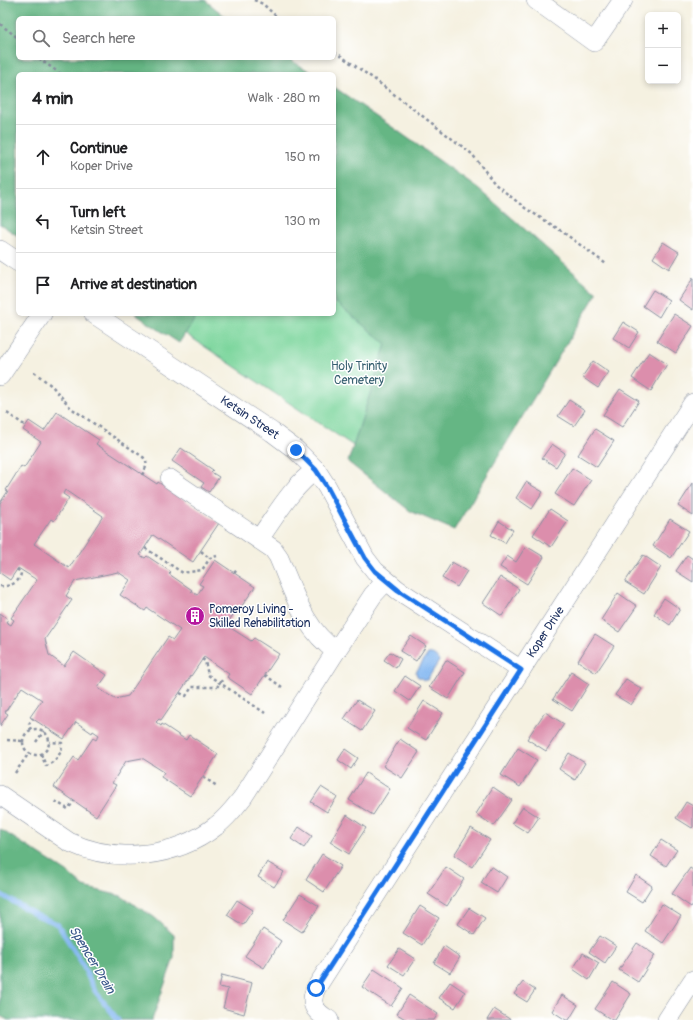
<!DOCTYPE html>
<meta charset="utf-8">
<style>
:root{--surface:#fff;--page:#f2f2f2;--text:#202124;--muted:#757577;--line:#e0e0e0}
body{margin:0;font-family:Pangolin,sans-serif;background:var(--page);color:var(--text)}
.controls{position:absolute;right:12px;top:12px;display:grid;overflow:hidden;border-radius:6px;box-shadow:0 2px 6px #0003}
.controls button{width:36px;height:36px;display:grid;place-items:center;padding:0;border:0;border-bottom:1px solid var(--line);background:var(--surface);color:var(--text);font:20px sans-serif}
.stop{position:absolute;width:12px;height:12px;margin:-9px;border:3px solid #1a73e8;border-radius:50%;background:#fff}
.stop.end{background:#1a73e8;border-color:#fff;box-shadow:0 1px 4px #0008}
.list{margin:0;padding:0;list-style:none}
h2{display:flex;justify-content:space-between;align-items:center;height:52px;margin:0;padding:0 16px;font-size:17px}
h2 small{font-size:13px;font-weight:400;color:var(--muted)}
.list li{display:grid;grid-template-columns:26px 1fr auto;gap:12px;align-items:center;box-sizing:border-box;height:64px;padding:0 16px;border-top:1px solid var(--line)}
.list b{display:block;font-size:15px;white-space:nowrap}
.list p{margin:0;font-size:13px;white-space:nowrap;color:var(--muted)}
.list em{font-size:13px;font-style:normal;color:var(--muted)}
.icon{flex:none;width:22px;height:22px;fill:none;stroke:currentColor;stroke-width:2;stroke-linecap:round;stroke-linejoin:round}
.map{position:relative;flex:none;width:693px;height:1020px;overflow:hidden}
.search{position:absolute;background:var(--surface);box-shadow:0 2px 6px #0003;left:16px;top:16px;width:320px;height:44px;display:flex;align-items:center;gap:10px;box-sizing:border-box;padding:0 14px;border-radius:6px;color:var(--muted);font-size:15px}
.panel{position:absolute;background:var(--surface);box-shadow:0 2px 6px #0003;left:16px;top:72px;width:320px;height:244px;border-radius:6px}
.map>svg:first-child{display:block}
</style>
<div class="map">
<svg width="693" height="1020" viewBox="0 0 693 1020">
<rect width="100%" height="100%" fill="#fff"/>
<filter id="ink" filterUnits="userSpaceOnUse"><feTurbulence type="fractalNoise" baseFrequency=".025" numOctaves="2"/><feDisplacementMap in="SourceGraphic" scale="8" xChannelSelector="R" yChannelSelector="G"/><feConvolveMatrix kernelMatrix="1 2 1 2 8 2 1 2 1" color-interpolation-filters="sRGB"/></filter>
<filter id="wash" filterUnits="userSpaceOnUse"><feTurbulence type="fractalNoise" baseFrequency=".012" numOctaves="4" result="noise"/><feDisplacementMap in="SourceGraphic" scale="16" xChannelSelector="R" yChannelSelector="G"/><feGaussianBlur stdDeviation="0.9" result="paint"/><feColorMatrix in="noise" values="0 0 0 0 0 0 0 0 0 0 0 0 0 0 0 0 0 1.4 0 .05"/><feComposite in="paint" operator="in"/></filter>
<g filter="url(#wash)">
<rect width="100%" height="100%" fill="#f5f1e1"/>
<path fill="#7cd59c" stroke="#4c827d" d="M334 280 452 359 379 463 156 314H334Z"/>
<path fill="#65b684" stroke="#407271" d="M0 0H205L227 18H18V58H287L314 74H18V236L0 224Z
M334 87 395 129 478 188 597 293 454 530 410 511 348 462 386 344 334 301Z
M135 314H198L179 343Z
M0 829 67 872 84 887 121 896 154 917 174 935V958L152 1020H8L0 1016Z"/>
<path fill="#83b7f1" stroke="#4f73a8" d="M428 654C433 653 437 656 439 661L427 680H424L417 676 416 672Z"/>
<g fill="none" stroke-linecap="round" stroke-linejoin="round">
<path stroke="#83b7f1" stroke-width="5" d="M0 894 36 915 53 922 58 925 80 960 95 991 118 1020"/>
</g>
<g id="blocks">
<path fill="#dc8eac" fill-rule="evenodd" d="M663 242 679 252 669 269 653 258Z
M693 278V310L679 300Z
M653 290 669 300 659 317 643 306Z
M674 314 693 326 676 353 657 341Z
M623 322 639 332 629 348 613 338Z
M649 352 667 364 651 391 632 378Z
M593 361 609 372 598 388 582 377Z
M620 389 639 401 622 427 603 415Z
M569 400 585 410 574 426 558 416Z
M57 412 99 440 96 444 157 484 158 482 219 523 193 562 153 535 140 555 145 558 147 556 171 572 169 574 192 590 191 591 197 595 203 586 199 584 215 560 255 587 239 610 237 609 226 625 251 641 254 638 279 654 252 694 227 677 229 674 204 657 161 720 159 719 156 722 161 726 162 724 186 740 189 735 218 754 190 796 161 777 164 772 142 758 126 761 112 783 116 785 96 816 54 787 74 757 78 760 93 738 96 740 99 735 93 731 92 733 76 722 64 739 30 717 42 700 22 687 5 712 8 714 0 726V613L8 619 6 622 11 625 14 620 11 618 37 580 18 568 10 580 0 573V503L8 491 6 490 21 466 24 468 41 442 23 430 29 421 44 431ZM65 490 103 516 69 568 34 544 51 519 54 521 69 498 63 494ZM118 572 130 580 120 595 145 611 147 608 180 630 173 640 168 637 128 696 115 699 98 688 107 675 74 652 64 666 49 655 45 639 72 600 66 596 75 581Z
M595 429 614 441 597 467 578 455Z
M552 444 565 453 556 467 542 458Z
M181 448 213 470 211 472 219 477 209 492 201 487 204 483 172 461Z
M572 468 591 480 574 506 555 494Z
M526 482 543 492 532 509 516 498Z
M693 483V516L678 506Z
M550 509 568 521 551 547 533 535Z
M670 519 689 531 671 558 653 546Z
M499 521 513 530 505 543 491 535Z
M526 546 544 557 527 584 500 567 507 556 516 562Z
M643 555 661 567 644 594 625 582Z
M687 555 693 559V582L676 571Z
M452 562 467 571 457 587 442 578Z
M500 577 519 589 502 616 483 603Z
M618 593 637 606 619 632 601 620Z
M664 598 680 609 670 625 654 614Z
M595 634 614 646 596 673 578 661Z
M411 636 426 646 416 661 400 651Z
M390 652 401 659 396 668 384 660Z
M446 660 465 672 448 699 429 687Z
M571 672 589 684 572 711 553 699Z
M405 676 420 686 410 701 395 691Z
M626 679 642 689 631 705 615 695Z
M357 700 375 711 362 731 344 719Z
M424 701 443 713 426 740 407 728Z
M545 712 564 724 546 751 527 739Z
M400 739 419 752 402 778 383 766Z
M518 748 537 760 520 787 501 775Z
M345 749 358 758 351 769 338 760Z
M569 753 585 763 575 780 559 769Z
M366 773 390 789 373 815 349 800Z
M321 787 337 797 327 812 311 802Z
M493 787 512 800 494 826 476 814Z
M686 802 693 806V827L692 828 676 818Z
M523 807 539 817 528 833 512 823Z
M347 815 366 828 349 854 330 842Z
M299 827 312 836 304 848 291 839Z
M471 828 490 840 472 867 454 855Z
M661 840 677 850 666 866 651 856Z
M322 854 341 866 324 892 306 880Z
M267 862 284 872 274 887 258 877Z
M491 866 507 877 497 893 481 883Z
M446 867 464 879 447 906 428 894Z
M690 868 693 870V904L691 907 672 894Z
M636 875 652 886 642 902 626 892Z
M300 894 319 906 302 932 283 920Z
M237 900 253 910 243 925 227 915Z
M662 904 681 916 663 943 645 931Z
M420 906 439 918 422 945 403 933Z
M469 908 485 918 474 935 458 924Z
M263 929 281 941 264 968 245 956Z
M600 936 616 946 605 963 589 952Z
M637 943 655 955 638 982 619 970Z
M444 946 460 957 450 973 434 963Z
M399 949 415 959 404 975 388 965Z
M583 953 599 963 589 980 573 969Z
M374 969 403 988 391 1006 362 987Z
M222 975 252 983 244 1014 223 1008 228 989 219 987Z
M450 982 465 992 455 1008 439 998Z
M523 982 535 990 527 1002 514 994Z
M613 982 631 994 615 1020H612L595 1009Z
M409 995 438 1014 434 1020H407L397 1014Z
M562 995 578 1005 569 1020H566L552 1011Z
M494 1009 511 1020H487Z"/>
</g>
</g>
<g filter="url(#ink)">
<use href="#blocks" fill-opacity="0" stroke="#8890a0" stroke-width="1"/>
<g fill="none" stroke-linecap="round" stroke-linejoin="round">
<defs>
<g id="minor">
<path d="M536 0 594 42 623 0"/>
<path d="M0 250 18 262"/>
<path id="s1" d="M94 314 272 432 296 450 316 470 327 487 365 558 375 571 398 590 521 670"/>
<path d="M0 376 42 314"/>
<path d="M170 479 273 549 278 556C293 590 304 630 336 651"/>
<path d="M259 539C275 517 293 485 316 470"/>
<path d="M0 795 69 842C116 864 175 858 216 826 227 818 235 807 243 797L336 651 373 595 386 581"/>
<path id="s2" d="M329 1020C314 1011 309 1004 316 988L693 403"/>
<path d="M667 1020 693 980"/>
</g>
</defs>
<use href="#minor" stroke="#8890a0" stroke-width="20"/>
<path stroke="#8890a0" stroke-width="2.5" stroke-dasharray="3 3" stroke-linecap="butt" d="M254 0 263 4 278 18
M0 24 18 38
M334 53 338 54 374 79 472 154 495 184 525 208 560 230 606 264
M39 58 45 63 61 74
M34 372 52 386 71 408 143 457C149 463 146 468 142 475
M7 413 26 426
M145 548 183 573 202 570 210 558 217 556
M201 551 209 558
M234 573 237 570
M0 586C9 587 20 583 21 573L17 569
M202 659 205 661 208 675 265 713
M265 675 282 687
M180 693 186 696 192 687H217L223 679
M23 742a13 13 0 1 1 26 0a13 13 0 1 1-26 0Z
M31 730 29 724 33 718
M7 740 23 741
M36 742 44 731
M41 754 46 766C56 761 62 754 62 743L50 742
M15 773 29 753
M203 777 217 786
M55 801 68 809 74 801"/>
<use href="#minor" stroke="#fff" stroke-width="19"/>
</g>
</g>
<g fill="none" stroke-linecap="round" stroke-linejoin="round" filter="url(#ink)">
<path stroke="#1a73e8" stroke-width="5" d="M296 450 316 470 327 487 365 558 375 571 398 590 521 670 316 988"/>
</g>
<defs>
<symbol id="building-disc" viewBox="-11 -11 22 22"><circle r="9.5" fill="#b5179e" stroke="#fff"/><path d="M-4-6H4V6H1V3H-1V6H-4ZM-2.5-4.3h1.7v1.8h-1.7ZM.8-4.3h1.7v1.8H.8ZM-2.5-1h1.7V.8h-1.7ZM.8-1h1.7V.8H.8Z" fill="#fff"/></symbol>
</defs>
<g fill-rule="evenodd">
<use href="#building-disc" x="184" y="605" width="22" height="22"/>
</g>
<g text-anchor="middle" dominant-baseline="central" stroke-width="3" stroke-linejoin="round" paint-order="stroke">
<g font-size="12" fill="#386171" stroke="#fff">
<text x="359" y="366">Holy Trinity<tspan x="359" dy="14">Cemetery</tspan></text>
</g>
<g font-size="12" fill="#1b2f5e" stroke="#fff">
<text stroke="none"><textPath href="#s1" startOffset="187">Ketsin Street</textPath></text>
<text stroke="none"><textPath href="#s2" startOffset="463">Koper Drive</textPath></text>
</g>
<g font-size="12" fill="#1b2f5e" stroke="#fff" text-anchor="start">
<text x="209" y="609">Pomeroy Living -<tspan x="209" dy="14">Skilled Rehabilitation</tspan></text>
</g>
<g font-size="13" font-style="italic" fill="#3a588a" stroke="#fff">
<text transform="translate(92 960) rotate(59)">Spencer Drain</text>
</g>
</g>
</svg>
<div class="controls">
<button>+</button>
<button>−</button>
</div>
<div class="stop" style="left:316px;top:988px"></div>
<div class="stop end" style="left:296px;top:450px"></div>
<div class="search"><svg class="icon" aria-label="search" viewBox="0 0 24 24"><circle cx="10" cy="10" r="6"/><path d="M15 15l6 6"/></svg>Search here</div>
<section class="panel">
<h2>4 min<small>Walk · 280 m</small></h2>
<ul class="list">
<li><svg class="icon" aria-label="ahead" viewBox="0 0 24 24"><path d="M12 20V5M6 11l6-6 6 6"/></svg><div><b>Continue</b><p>Koper Drive</p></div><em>150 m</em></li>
<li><svg class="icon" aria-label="left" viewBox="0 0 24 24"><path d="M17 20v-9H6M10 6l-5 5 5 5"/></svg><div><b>Turn left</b><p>Ketsin Street</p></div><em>130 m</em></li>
<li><svg class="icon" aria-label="arrive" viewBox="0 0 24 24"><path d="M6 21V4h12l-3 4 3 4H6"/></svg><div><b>Arrive at destination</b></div></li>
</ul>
</section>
</div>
